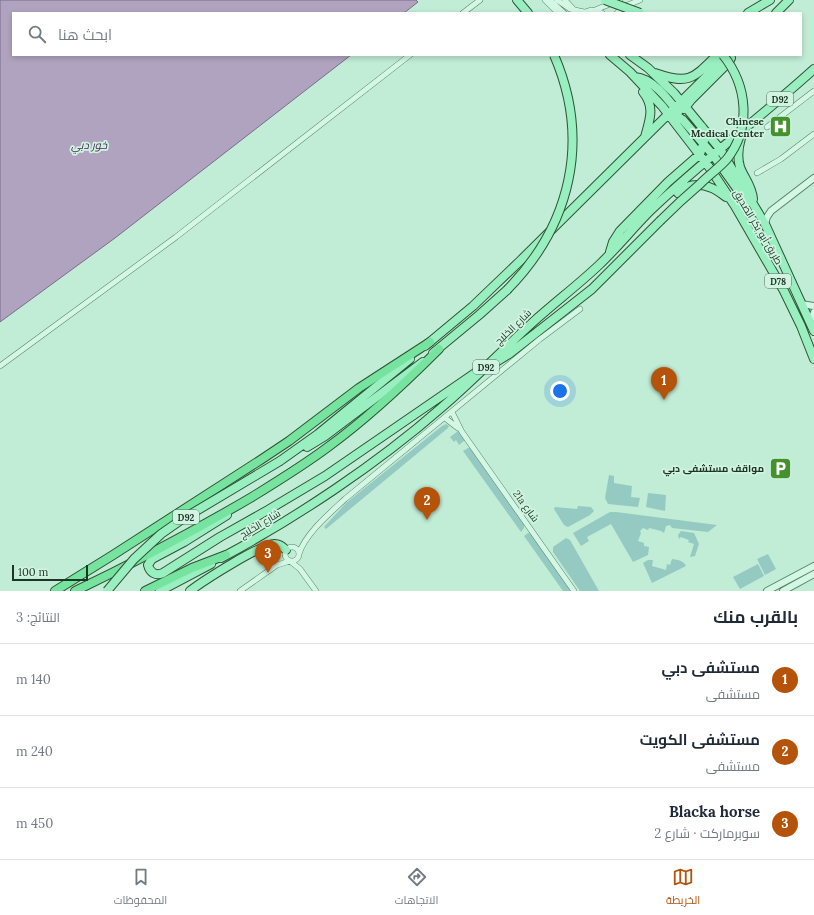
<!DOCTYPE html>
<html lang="ar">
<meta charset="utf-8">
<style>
:root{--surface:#fff;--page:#f2f2f3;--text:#1f2937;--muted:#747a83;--line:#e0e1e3;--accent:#b45309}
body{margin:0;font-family:Lora,Cairo,serif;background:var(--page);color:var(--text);direction:rtl}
.scale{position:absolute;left:12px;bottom:10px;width:76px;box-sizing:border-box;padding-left:4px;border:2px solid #1d3523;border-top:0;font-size:11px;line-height:14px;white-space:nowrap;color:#1d3523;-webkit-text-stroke:3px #d0f4e1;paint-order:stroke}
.you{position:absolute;left:560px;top:391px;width:14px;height:14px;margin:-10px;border:3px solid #fff;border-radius:50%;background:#1a73e8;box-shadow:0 0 0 6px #1a73e833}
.badge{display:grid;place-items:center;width:26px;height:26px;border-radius:50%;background:var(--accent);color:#fff;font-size:13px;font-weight:700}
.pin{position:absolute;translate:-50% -33px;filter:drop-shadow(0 1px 2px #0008)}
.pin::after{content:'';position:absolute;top:21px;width:14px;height:12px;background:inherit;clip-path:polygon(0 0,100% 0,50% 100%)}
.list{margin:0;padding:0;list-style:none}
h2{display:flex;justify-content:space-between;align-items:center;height:52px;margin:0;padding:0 16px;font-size:17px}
h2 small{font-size:13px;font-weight:400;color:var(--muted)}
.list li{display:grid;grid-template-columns:26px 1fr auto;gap:12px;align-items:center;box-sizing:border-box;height:72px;padding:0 16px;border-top:1px solid var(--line)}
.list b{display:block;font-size:15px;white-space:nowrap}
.list p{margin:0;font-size:13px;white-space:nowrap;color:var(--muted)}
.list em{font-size:13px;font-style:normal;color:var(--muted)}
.icon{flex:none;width:22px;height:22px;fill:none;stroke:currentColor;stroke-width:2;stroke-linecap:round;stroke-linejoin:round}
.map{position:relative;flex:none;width:814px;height:591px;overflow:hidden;direction:ltr}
.search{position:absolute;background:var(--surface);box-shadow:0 2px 6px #0003;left:12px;right:12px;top:12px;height:44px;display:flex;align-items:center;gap:10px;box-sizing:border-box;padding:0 14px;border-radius:0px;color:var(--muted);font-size:15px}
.sheet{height:268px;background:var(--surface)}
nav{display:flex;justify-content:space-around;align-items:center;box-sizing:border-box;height:56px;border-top:1px solid var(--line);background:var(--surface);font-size:11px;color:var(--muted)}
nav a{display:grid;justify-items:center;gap:2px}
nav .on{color:var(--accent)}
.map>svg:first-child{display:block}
</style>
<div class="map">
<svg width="814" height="591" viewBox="0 0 814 591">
<rect width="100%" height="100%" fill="#c1ecd5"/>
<path fill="#95cac3" d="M446 424 449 426 448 428 326 529 324 527 346 503 442 426Z
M458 431 465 440 459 445 456 440 454 442 450 437Z
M468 448H470L524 523V528L521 532 463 451Z
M609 475 614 476V483L632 486 631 497 640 498 638 507 608 504 605 498Z
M648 493 666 495 665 511 646 507Z
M578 506 591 507 594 511 590 515 568 527 564 525 554 509 555 507 577 509Z
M610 512H616L717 525 708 532 672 528 670 525 666 526 664 533 661 531 649 528 648 530 643 528 640 531 641 533 638 541 644 543V546L649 547 648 555 633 562 611 524 587 537 589 541 581 546 573 533Z
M681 531 694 533 699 544 695 556 690 557 694 544 688 542 689 540 681 537 679 539 678 535Z
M528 533 532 534 572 591H563L524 536Z
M566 538 570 540 599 591H580L553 552V547Z
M268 547H276L278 549 280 554 278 559C269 562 263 554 253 557L252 556Z
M768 554 776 569 765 575 757 559Z
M672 559C678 560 683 560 686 566L652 583 643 563 648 560H653L652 566 666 570 667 564 670 565Z
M758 564 764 576 740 589 733 577Z"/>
<path fill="#b0a3bf" stroke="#7c6b8c" d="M0 0H416L418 2 404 13H13V55H351L115 238 0 322Z"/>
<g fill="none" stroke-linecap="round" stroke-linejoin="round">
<defs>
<path id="minor" d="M545 0 558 13
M550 0 564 13
M557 0 570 9 584 12
M565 0 574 10
M595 10 620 0
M463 13 480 0
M582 13 591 10 602 13
M617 13 623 7 640 0
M767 127 814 91
M757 173 781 159 814 134
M0 366 176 237 410 55
M452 412 462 432 574 591
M445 418 458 428
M285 554a7 7 0 1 1 14 0a7 7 0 1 1-14 0Z
M299 554C305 534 330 513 345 499L540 339 580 309
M290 561 300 569 316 591
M240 591 277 565 290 561"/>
<path id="tertiary" d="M765 224 767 217 771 211 814 178
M801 304 814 306
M810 322 814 312
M767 591 814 566
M783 591 814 574"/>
<path id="primary" d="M517 0 528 13
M748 13 770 0
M776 13 789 0
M610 55 630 72 662 106 709 167 735 206 784 291 801 326 814 359
M630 55 648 68 674 93 720 149 765 224 814 331
M655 73C689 85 693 79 717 55
M635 77C652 78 668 99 678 112
M643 92C655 107 650 119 645 137
M684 109 691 100 729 62 731 58
M669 114 677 116 683 120 713 155 743 197 748 202
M741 138C738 148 737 157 740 167 744 178 752 186 753 199
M678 193C693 179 711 185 726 197
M610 252 613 242 620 231 668 182 700 154 704 141 702 127
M425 346 473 306 520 261 728 55
M433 353 479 315 507 290
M496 362 509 354 592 289 660 221
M307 447 325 436 423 362
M280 461 318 434 410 359
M227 515 184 542 152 559 148 565C150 573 156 576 163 573L220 537 268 510 325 476 475 373
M221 558C296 518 377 464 441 408 473 381 501 351 532 323 554 303 578 285 599 265 617 248 632 229 650 211 702 161 760 118 814 69
M160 591 211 564
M190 591C203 581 262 543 275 544 280 544 283 547 286 550"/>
<path id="trunk" d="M55 591 113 555 262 459 289 441 359 388 430 342
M75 591C136 562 194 531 252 497 278 481 304 465 328 447 368 418 404 384 439 349
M145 591 192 568 226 555"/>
</defs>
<use href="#minor" stroke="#598566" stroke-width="6"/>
<use href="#tertiary" stroke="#598566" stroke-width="8"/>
<use href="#primary" stroke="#2d5336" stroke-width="10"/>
<use href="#trunk" stroke="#2d5336" stroke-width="10"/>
<use href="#minor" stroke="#d3f7e4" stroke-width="5"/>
<use href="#tertiary" stroke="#d3f7e4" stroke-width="6"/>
<use href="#primary" stroke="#99efbf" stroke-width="8"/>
<use href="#trunk" stroke="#76e49e" stroke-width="8"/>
<defs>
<path id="primary-bridge" d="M605 0 640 13
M660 221C673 208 686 196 700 184 709 175 719 168 727 159 752 127 747 85 723 55
M507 290C571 225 591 140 554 55
M107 591 134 559 161 534 181 520 280 461"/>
</defs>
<use href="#primary-bridge" stroke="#2d5336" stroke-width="10" stroke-linecap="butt"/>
<use href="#primary-bridge" stroke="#99efbf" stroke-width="8"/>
</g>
<defs>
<symbol id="hospital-square" viewBox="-11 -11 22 22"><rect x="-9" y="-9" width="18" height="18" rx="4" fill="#44922b" stroke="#d0f4e1"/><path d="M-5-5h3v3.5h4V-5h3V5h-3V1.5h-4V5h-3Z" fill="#fff"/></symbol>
<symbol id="parking-square" viewBox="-11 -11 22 22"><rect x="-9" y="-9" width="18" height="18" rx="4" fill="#44922b" stroke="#d0f4e1"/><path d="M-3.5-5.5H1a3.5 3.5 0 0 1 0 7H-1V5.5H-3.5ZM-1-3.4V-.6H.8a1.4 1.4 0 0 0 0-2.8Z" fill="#fff"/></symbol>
</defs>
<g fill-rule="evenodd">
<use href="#hospital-square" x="768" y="114" width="25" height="25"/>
<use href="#parking-square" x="768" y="456" width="25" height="25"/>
</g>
<g text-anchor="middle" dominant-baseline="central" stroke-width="3.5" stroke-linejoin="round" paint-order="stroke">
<g fill="#d0f4e1" stroke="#536e5c" stroke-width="1">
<rect x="767" y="92" width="26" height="14" rx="3"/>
<rect x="765" y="274" width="26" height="14" rx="3"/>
<rect x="473" y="360" width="26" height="14" rx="3"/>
<rect x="173" y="510" width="26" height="14" rx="3"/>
</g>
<g font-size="9" font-weight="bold" fill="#1d3523">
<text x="780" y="99">D92</text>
<text x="778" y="281">D78</text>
<text x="486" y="367">D92</text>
<text x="186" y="517">D92</text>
</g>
<g font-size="10" font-weight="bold" fill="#1d3523" stroke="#d0f4e1" text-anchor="end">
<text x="764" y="121">Chinese<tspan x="764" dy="12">Medical Center</tspan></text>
<text x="764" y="468">مواقف مستشفى دبي</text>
</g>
<g font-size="10" fill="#1d3523" stroke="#d0f4e1">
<text transform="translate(758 227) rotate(59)">طريق أبو بكر الصديق</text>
<text transform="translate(513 327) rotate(-44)">شارع الخليج</text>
<text transform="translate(526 506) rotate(54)">21a شارع</text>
<text transform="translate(260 524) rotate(-31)">شارع الخليج</text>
</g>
<g font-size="11" font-style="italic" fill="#482d54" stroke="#d0f4e1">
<text x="89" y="145">خور دبي</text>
</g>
</g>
</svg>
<div class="scale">100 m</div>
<div class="you"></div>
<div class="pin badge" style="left:664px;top:400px">1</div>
<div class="pin badge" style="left:427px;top:520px">2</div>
<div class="pin badge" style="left:268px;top:573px">3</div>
<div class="search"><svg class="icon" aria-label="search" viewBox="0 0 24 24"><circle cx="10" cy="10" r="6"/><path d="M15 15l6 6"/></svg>ابحث هنا</div>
</div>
<section class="sheet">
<h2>بالقرب منك<small>النتائج: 3</small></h2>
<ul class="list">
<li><span class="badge">1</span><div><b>مستشفى دبي</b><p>مستشفى</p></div><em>140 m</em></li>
<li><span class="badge">2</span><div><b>مستشفى الكويت</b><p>مستشفى</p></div><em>240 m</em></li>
<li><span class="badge">3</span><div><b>Blacka horse</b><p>سوبرماركت · شارع 2</p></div><em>450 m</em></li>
</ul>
</section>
<nav>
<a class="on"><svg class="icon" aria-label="map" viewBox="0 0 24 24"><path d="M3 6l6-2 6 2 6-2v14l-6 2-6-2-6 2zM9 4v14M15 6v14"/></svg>الخريطة</a>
<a><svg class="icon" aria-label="directions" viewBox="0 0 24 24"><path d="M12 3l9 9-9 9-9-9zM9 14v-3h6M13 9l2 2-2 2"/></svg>الاتجاهات</a>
<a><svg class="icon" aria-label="saved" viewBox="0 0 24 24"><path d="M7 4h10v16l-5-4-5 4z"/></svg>المحفوظات</a>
</nav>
